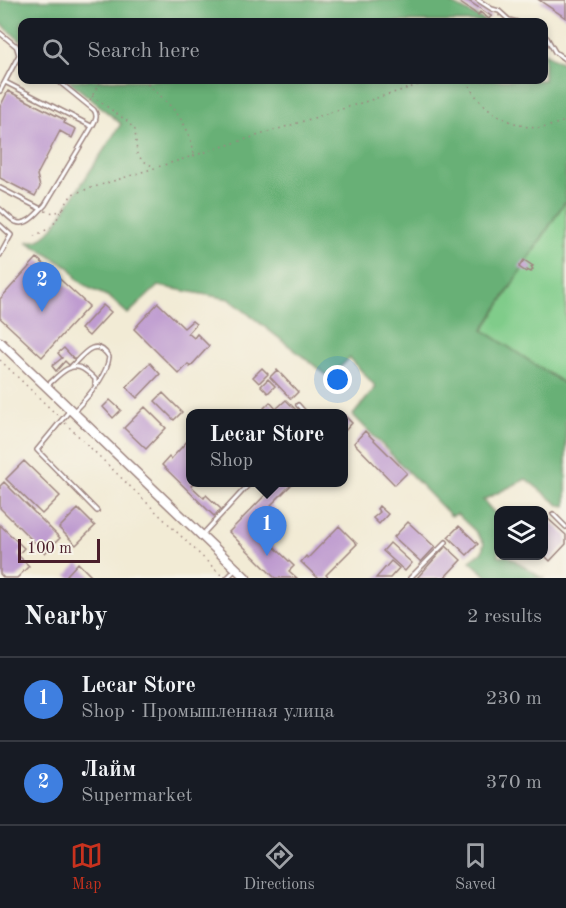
<!DOCTYPE html>
<meta charset="utf-8">
<style>
:root{--surface:#171b24;--page:#20242c;--text:#f1f3f6;--muted:#9ea1a6;--line:#363941;--accent:#c8321e}
body{margin:0;font-family:"Old Standard TT",serif;background:var(--page);color:var(--text)}
.controls{position:absolute;right:18px;bottom:18px;display:grid;overflow:hidden;border-radius:12px;box-shadow:0 3px 9px #0003}
.controls button{width:54px;height:54px;display:grid;place-items:center;padding:0;border:0;border-bottom:2px solid var(--line);background:var(--surface);color:var(--text);font:30px sans-serif}
.scale{position:absolute;left:18px;bottom:15px;width:82px;box-sizing:border-box;padding-left:6px;border:3px solid #4a1f2b;border-top:0;font-size:16px;line-height:21px;white-space:nowrap;color:#4a1f2b;-webkit-text-stroke:4px #f7f3e8;paint-order:stroke}
.you{position:absolute;left:338px;top:380px;width:21px;height:21px;margin:-15px;border:4px solid #fff;border-radius:50%;background:#1a73e8;box-shadow:0 0 0 9px #1a73e833}
.badge{display:grid;place-items:center;width:39px;height:39px;border-radius:50%;background:var(--accent);color:#fff;font-size:20px;font-weight:700}
.pin{position:absolute;translate:-50% -50px;filter:drop-shadow(0 2px 3px #0008)}
.pin::after{content:'';position:absolute;top:32px;width:21px;height:18px;background:inherit;clip-path:polygon(0 0,100% 0,50% 100%)}
.popup{position:absolute;left:186px;top:409px;width:162px;height:78px;box-sizing:border-box;display:grid;place-content:center;border-radius:12px;background:var(--surface);filter:drop-shadow(0 2px 4px #0005);font-size:20px;white-space:nowrap;color:var(--muted)}
.popup b{font-size:22px;color:var(--text)}
.popup::after{content:'';position:absolute;left:50%;top:100%;margin-left:-12px;border:12px solid transparent;border-top-color:var(--surface)}
.list{margin:0;padding:0;list-style:none}
h2{display:flex;justify-content:space-between;align-items:center;height:78px;margin:0;padding:0 24px;font-size:26px}
h2 small{font-size:20px;font-weight:400;color:var(--muted)}
.list li{display:grid;grid-template-columns:39px 1fr auto;gap:18px;align-items:center;box-sizing:border-box;height:84px;padding:0 24px;border-top:2px solid var(--line)}
.list b{display:block;font-size:22px;white-space:nowrap}
.list p{margin:0;font-size:20px;white-space:nowrap;color:var(--muted)}
.list em{font-size:20px;font-style:normal;color:var(--muted)}
.icon{flex:none;width:33px;height:33px;fill:none;stroke:currentColor;stroke-width:2;stroke-linecap:round;stroke-linejoin:round}
.map{position:relative;flex:none;width:566px;height:578px;overflow:hidden}
.search{position:absolute;background:var(--surface);box-shadow:0 3px 9px #0003;left:18px;right:18px;top:18px;height:66px;display:flex;align-items:center;gap:15px;box-sizing:border-box;padding:0 21px;border-radius:12px;color:var(--muted);font-size:22px}
.sheet{height:246px;background:var(--surface)}
nav{display:flex;justify-content:space-around;align-items:center;box-sizing:border-box;height:84px;border-top:2px solid var(--line);background:var(--surface);font-size:16px;color:var(--muted)}
nav a{display:grid;justify-items:center;gap:3px}
nav .on{color:var(--accent)}
.map>svg:first-child{display:block}
</style>
<div class="map">
<svg width="566" height="578" viewBox="0 0 566 578">
<rect width="100%" height="100%" fill="#f7f3e8"/>
<filter id="ink" filterUnits="userSpaceOnUse"><feTurbulence type="fractalNoise" baseFrequency=".0167" numOctaves="2"/><feDisplacementMap in="SourceGraphic" scale="12" xChannelSelector="R" yChannelSelector="G"/><feConvolveMatrix kernelMatrix="1 2 1 2 8 2 1 2 1" color-interpolation-filters="sRGB"/></filter>
<filter id="wash" filterUnits="userSpaceOnUse"><feTurbulence type="fractalNoise" baseFrequency=".008" numOctaves="4" result="noise"/><feDisplacementMap in="SourceGraphic" scale="24" xChannelSelector="R" yChannelSelector="G"/><feGaussianBlur stdDeviation="1.35" result="paint"/><feColorMatrix in="noise" values="0 0 0 0 0 0 0 0 0 0 0 0 0 0 0 0 0 1.4 0 .05"/><feComposite in="paint" operator="in"/></filter>
<g filter="url(#wash)">
<rect width="100%" height="100%" fill="#f2ebd5"/>
<path fill="#80cc8a" stroke="#65765a" stroke-width="1.5" d="M566 200V385L483 331Z"/>
<path fill="#68b076" stroke="#596850" stroke-width="1.5" d="M0 0H445L487 22H22V42L0 23Z
M544 53 566 65V200L483 330 566 385V506L559 505 526 479 483 500 498 517V556H508L540 577 546 578H489L470 561 482 552 484 543 475 531 457 514 451 516 353 415 376 387 350 358 329 377 229 299 158 286 128 314 109 297 89 288 77 279 70 268 27 242 39 240 52 229 121 124 68 80H544Z"/>
<g id="blocks">
<path fill="#bf9cd0" d="M456 0H467L491 16 489 19 480 12 478 15Z
M539 0H566V18Z
M8 91 65 120 64 123 76 129 72 138 60 131 37 175 40 187 35 196 0 178V107Z
M37 258 89 306 42 357 0 318V299Z
M524 260 533 266 531 267 533 269 531 272 527 270 526 272 519 267Z
M158 303 184 328 192 321 196 324 188 333 194 338 197 334 209 346 190 367 188 364 179 374 134 329Z
M103 305 111 312 89 336 81 329Z
M64 348 75 360 69 365 65 361 56 371 52 366 62 358 58 353Z
M150 363 160 374 137 398 126 387Z
M262 368 268 374 259 383 253 377Z
M277 370 298 392 291 399 270 377Z
M268 379 275 386 268 393 261 386Z
M163 393 182 412 174 420 155 401Z
M110 400 121 410 113 418 103 407Z
M286 400 296 410 292 414H270L264 408 270 402 276 409Z
M145 407 166 428 146 449 124 428Z
M345 416 352 423 344 432V418Z
M365 431 407 473 395 485 354 443Z
M190 438V482H194L191 486 204 498 206 495 221 509 214 516 162 465 169 457 171 459Z
M24 461 60 496 42 514 6 479Z
M4 482 60 538 45 553 0 508V486Z
M278 482H294L271 505 280 514 260 533 294 566 289 571 297 578H275L229 532Z
M379 506 388 514 379 524 373 518 380 512 377 509Z
M78 509 95 526 76 545 59 528Z
M545 516 566 535V544L550 561 544 555V518Z
M408 522 435 547 421 562 394 537Z
M0 525 24 548 18 555 29 566 17 578H4L0 574Z
M339 526 357 544 326 575 328 577 327 578H318L301 562 306 556 308 558Z
M459 526 478 544 467 555 448 537Z
M390 543 412 563 405 571 383 551Z
M446 546 461 560 444 578H417Z
M391 561 399 568 390 578H376Z
M78 563 93 578H70L67 575Z"/>
</g>
</g>
<g filter="url(#ink)">
<use href="#blocks" fill-opacity="0" stroke="#9e8580" stroke-width="1.5"/>
<g fill="none" stroke-linecap="round" stroke-linejoin="round">
<defs>
<path id="service" d="M478 0 492 9 499 11 509 20 517 22
M0 33 22 51
M544 35 547 38 555 52 566 60
M5 82 91 126
M0 91 19 55 16 45
M0 188 41 209
M0 209C5 213 11 220 16 222 27 227 38 212 45 205L90 130C94 123 99 117 94 110L57 80
M0 225 11 235 0 255
M70 368C82 356 95 335 109 357 107 376 88 397 75 410
M48 385C58 376 70 361 83 369 88 372 92 376 95 379V384
M298 405 306 414
M70 410 37 450 97 511
M553 514 566 527
M203 534 251 482
M227 578 235 570
M410 578 446 542"/>
<path id="secondary" d="M0 342 246 578"/>
</defs>
<use href="#service" stroke="#9e8580" stroke-width="6"/>
<use href="#secondary" stroke="#9e8580" stroke-width="11"/>
<path stroke="#9e8580" stroke-width="1.5" stroke-dasharray="1.5 4.5" stroke-linecap="butt" d="M499 15V22
M488 22 493 15
M143 80C167 102 189 119 194 154
M467 80C476 107 511 127 538 128 547 128 557 123 566 121
M92 96 127 121 135 130 137 154 142 160 154 167
M90 100 101 80
M45 211 55 213 63 209
M34 236 52 227 72 194 434 80
M0 360 60 418
M65 423 223 577"/>
<use href="#service" stroke="#fff" stroke-width="3"/>
<use href="#secondary" stroke="#fff" stroke-width="8"/>
</g>
</g>
</svg>
<div class="controls">
<button><svg class="icon" aria-label="layers" viewBox="0 0 24 24"><path d="M12 4l9 5-9 5-9-5zM3 14l9 5 9-5"/></svg></button>
</div>
<div class="scale">100 m</div>
<div class="you"></div>
<div class="pin badge" style="left:267px;top:556px;background:#3f7fe0">1</div>
<div class="popup"><b>Lecar Store</b>Shop</div>
<div class="pin badge" style="left:42px;top:312px;background:#3f7fe0">2</div>
<div class="search"><svg class="icon" aria-label="search" viewBox="0 0 24 24"><circle cx="10" cy="10" r="6"/><path d="M15 15l6 6"/></svg>Search here</div>
</div>
<section class="sheet">
<h2>Nearby<small>2 results</small></h2>
<ul class="list">
<li><span class="badge" style="background:#3f7fe0">1</span><div><b>Lecar Store</b><p>Shop · Промышленная улица</p></div><em>230 m</em></li>
<li><span class="badge" style="background:#3f7fe0">2</span><div><b>Лайм</b><p>Supermarket</p></div><em>370 m</em></li>
</ul>
</section>
<nav>
<a class="on"><svg class="icon" aria-label="map" viewBox="0 0 24 24"><path d="M3 6l6-2 6 2 6-2v14l-6 2-6-2-6 2zM9 4v14M15 6v14"/></svg>Map</a>
<a><svg class="icon" aria-label="directions" viewBox="0 0 24 24"><path d="M12 3l9 9-9 9-9-9zM9 14v-3h6M13 9l2 2-2 2"/></svg>Directions</a>
<a><svg class="icon" aria-label="saved" viewBox="0 0 24 24"><path d="M7 4h10v16l-5-4-5 4z"/></svg>Saved</a>
</nav>
